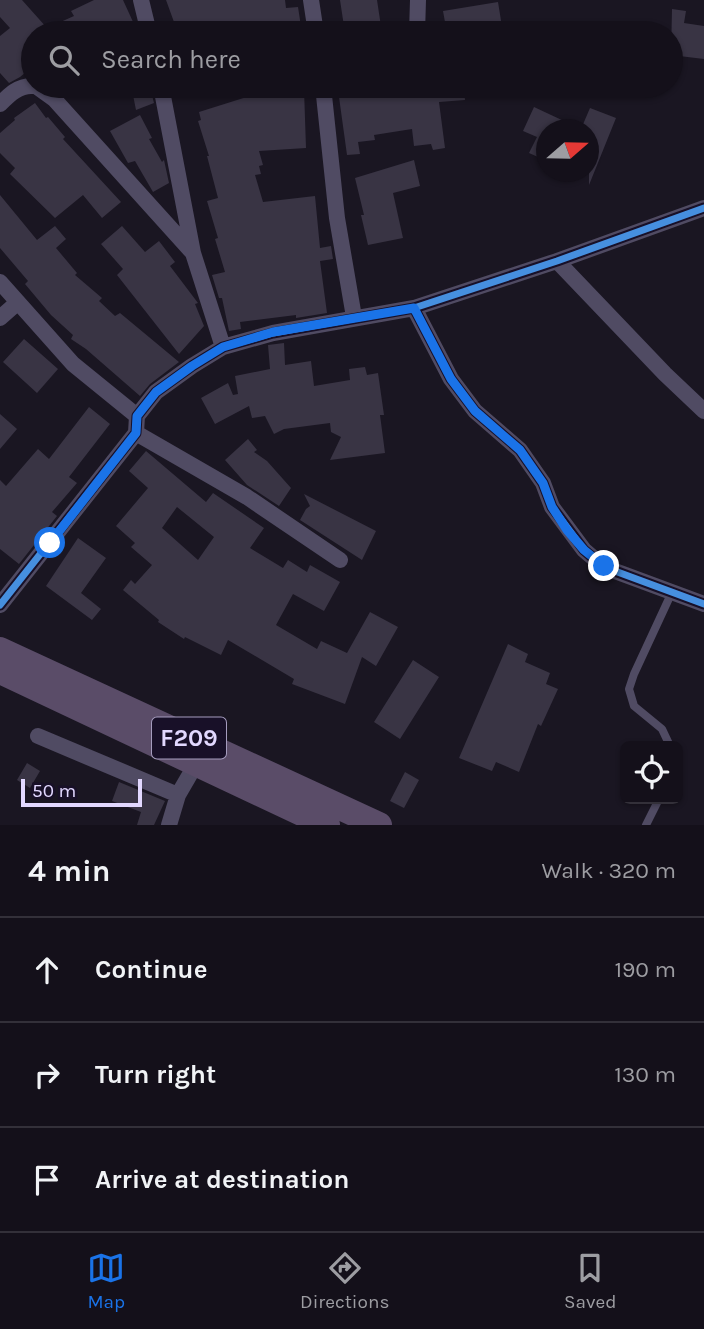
<!DOCTYPE html>
<meta charset="utf-8">
<style>
:root{--surface:#14101a;--page:#211e27;--text:#f1f3f6;--muted:#9d9da2;--line:#333039;--accent:#1a73e8}
body{margin:0;font-family:Karla,sans-serif;background:var(--page);color:var(--text)}
.controls{position:absolute;right:21px;bottom:21px;display:grid;overflow:hidden;border-radius:10px;box-shadow:0 2px 5px #0004}
.controls button{width:63px;height:63px;display:grid;place-items:center;padding:0;border:0;border-bottom:2px solid var(--line);background:var(--surface);color:var(--text);font:35px sans-serif}
.compass{position:absolute;left:536px;top:119px;width:63px;height:63px;border-radius:50%;background:var(--surface);box-shadow:0 2px 5px #0004;rotate:70deg}
.scale{position:absolute;left:21px;bottom:18px;width:121px;box-sizing:border-box;padding-left:7px;border:4px solid #e2d8ff;border-top:0;font-size:19px;line-height:24px;white-space:nowrap;color:#e2d8ff;-webkit-text-stroke:5px #181028;paint-order:stroke}
.stop{position:absolute;width:21px;height:21px;margin:-16px;border:5px solid #1a73e8;border-radius:50%;background:#fff}
.stop.end{background:#1a73e8;border-color:#fff;box-shadow:0 2px 7px #0008}
.list{margin:0;padding:0;list-style:none}
h2{display:flex;justify-content:space-between;align-items:center;height:91px;margin:0;padding:0 28px;font-size:30px}
h2 small{font-size:23px;font-weight:400;color:var(--muted)}
.list li{display:grid;grid-template-columns:46px 1fr auto;gap:21px;align-items:center;box-sizing:border-box;height:105px;padding:0 28px;border-top:2px solid var(--line)}
.list b{display:block;font-size:26px;white-space:nowrap}
.list em{font-size:23px;font-style:normal;color:var(--muted)}
.icon{flex:none;width:38px;height:38px;fill:none;stroke:currentColor;stroke-width:2;stroke-linecap:round;stroke-linejoin:round}
.map{position:relative;flex:none;width:704px;height:825px;overflow:hidden}
.search{position:absolute;background:var(--surface);box-shadow:0 2px 5px #0004;left:21px;right:21px;top:21px;height:77px;display:flex;align-items:center;gap:18px;box-sizing:border-box;padding:0 24px;border-radius:38px;color:var(--muted);font-size:26px}
.sheet{height:406px;background:var(--surface)}
nav{display:flex;justify-content:space-around;align-items:center;box-sizing:border-box;height:98px;border-top:2px solid var(--line);background:var(--surface);font-size:19px;color:var(--muted)}
nav a{display:grid;justify-items:center;gap:4px}
nav .on{color:var(--accent)}
.map>svg:first-child{display:block}
</style>
<div class="map">
<svg width="704" height="825" viewBox="0 0 704 825">
<rect width="100%" height="100%" fill="#1a1622"/>
<path fill="#393444" fill-rule="evenodd" d="M0 0H22L47 28 74 16 71 11 94 0H123L134 24 115 33H33V52L25 60 31 68 20 77 9 83 0 73V36L10 28 0 17Z
M166 0H285L286 8 298 7 302 33H178Z
M340 0H377L382 33H345Z
M498 2 503 33H447L443 11Z
M672 9 686 11 684 23 704 26V59L671 55Z
M252 86H295V89H304L306 148 259 151 263 165 259 166 261 174 255 175 263 202 315 196 320 248 331 246 333 259 320 261 327 313 296 318V315L240 322 241 329 229 331 222 298H219L212 275 225 272 215 239 218 238 207 201 218 198 207 156H209L198 121 201 120 199 112 253 95Z
M417 86H464L465 100 439 102 445 148 433 150 431 144 414 146 412 129 374 135 375 140 358 142 360 154 347 155 339 97Z
M151 91 154 103 136 110 133 95Z
M35 103 46 118 48 117 65 137 63 139 121 202 102 218 83 195 55 218 10 174 15 168 0 153V133L15 120 14 118Z
M534 107 581 129 590 108 616 118 589 185V130H547V161L529 153 537 137 523 131Z
M140 115 152 138 149 139 162 162 164 160 169 183 153 192 135 161 128 163 110 131Z
M414 160 420 186 393 193 403 238 368 245 361 215H364L355 178Z
M0 195 37 240 55 226 66 239 56 248 77 273 75 275 102 298 99 301 115 316 120 313 179 362 150 384 140 396 86 349 71 339 73 335 51 315 25 284 28 281 0 248Z
M122 226 145 252 159 241 175 262 170 266 198 303 195 304 204 326 179 354 117 275 123 269 101 244Z
M24 339 58 369 37 393 3 362Z
M284 343 285 365 311 361 314 386 350 380 349 369 365 367 367 375 378 373 384 415H380L385 453 330 460 341 437 331 432 330 423 284 429 274 434 265 416 252 418 249 406 215 424 201 398 228 383 233 395 238 394 235 376 270 369 268 345Z
M89 407 110 424 69 477 77 483 52 512 57 516 19 564 0 549V480L6 486 38 449 49 459Z
M0 414 17 429 0 449Z
M248 439 257 450 254 452 267 461 291 488 279 506 247 485 225 460Z
M146 451 206 502 213 493 264 528 250 548 283 568 288 560 307 572 310 565 340 582 324 611 293 594 276 625 317 649 321 641 347 653 370 612 398 627 376 666 362 657 345 704 292 684 294 679 228 640 221 655 185 637 184 639 158 622 159 620 123 590 131 580 135 584 152 565 131 547 135 543 116 526 148 488 129 471ZM177 507 214 537 198 560 162 528Z
M304 494 376 531 362 560 300 520 306 509 310 506Z
M78 538 106 558 81 593 101 609 92 620 46 586Z
M508 644 528 654 525 662 550 673 546 684 558 689 541 726 538 724 519 772 496 762 492 771 459 758Z
M413 660 439 677 400 739 374 722Z
M27 763 40 771 30 788 17 780Z
M405 772 419 780 404 808 390 801Z
M119 782 165 801 154 825H137L141 812 112 801Z"/>
<g fill="none" stroke-linecap="round" stroke-linejoin="round">
<path stroke="#504b63" stroke-width="8" d="M670 746 662 729 634 706 629 689 634 674 672 592
M646 825 659 799"/>
<path stroke="#504b63" stroke-width="16" d="M141 0 149 33
M311 0 316 33
M417 33 418 0
M36 86 54 99 193 253
M161 86 193 253 223 347
M323 86 337 218 354 317
M0 104C9 95 19 85 33 86
M557 261 665 374 704 411
M0 282 73 364 137 416
M414 308 451 379 475 411 520 450 543 483 552 507 584 550 604 567 704 604
M0 318 17 303
M136 433 247 497 340 560
M0 605 136 433 137 416 156 392 192 366 223 347 273 333 414 308 557 261 704 208
M38 736 178 795
M169 825 178 795 196 764"/>
<path stroke="#5a4c68" stroke-width="26" d="M0 650 379 825
M0 671 327 825"/>
<defs>
<path id="cycleway" d="M414 308 451 379 475 411 520 450 543 483 552 507 584 550 604 567 704 604
M0 605 136 433 137 416 156 392 192 366 223 347 273 333 414 308 557 261 704 208"/>
</defs>
<use href="#cycleway" stroke="#181028" stroke-width="11"/>
<use href="#cycleway" stroke="#468fdf" stroke-width="7"/>
</g>
<g fill="none" stroke-linecap="round" stroke-linejoin="round">
<path stroke="#1a73e8" stroke-width="9" d="M50 543 136 433 137 416 156 392 192 366 223 347 273 332 414 308 451 379 475 411 520 450 543 483 552 507 567 530 584 550 604 566"/>
</g>
<g text-anchor="middle" dominant-baseline="central" stroke-width="7" stroke-linejoin="round" paint-order="stroke">
<rect fill="#181028" stroke="#a59cbe" stroke-width="2" x="152" y="717.5" width="74" height="41" rx="5"/>
<g font-size="24" font-weight="bold" fill="#e2d8ff">
<text x="189" y="738">F209</text>
</g>
</g>
</svg>
<div class="controls">
<button><svg class="icon" aria-label="locate" viewBox="0 0 24 24"><circle cx="12" cy="12" r="6"/><path d="M12 2v4M12 18v4M2 12h4M18 12h4"/></svg></button>
</div>
<svg class="compass" viewBox="-18 -18 36 36"><path d="M0-13l5 13h-10z" fill="#e53935"/><path d="M0 13l5-13h-10z" fill="#9d9da2"/></svg>
<div class="scale">50 m</div>
<div class="stop" style="left:50px;top:543px"></div>
<div class="stop end" style="left:604px;top:566px"></div>
<div class="search"><svg class="icon" aria-label="search" viewBox="0 0 24 24"><circle cx="10" cy="10" r="6"/><path d="M15 15l6 6"/></svg>Search here</div>
</div>
<section class="sheet">
<h2>4 min<small>Walk · 320 m</small></h2>
<ul class="list">
<li><svg class="icon" aria-label="ahead" viewBox="0 0 24 24"><path d="M12 20V5M6 11l6-6 6 6"/></svg><div><b>Continue</b></div><em>190 m</em></li>
<li><svg class="icon" aria-label="right" viewBox="0 0 24 24"><path d="M7 20v-9h11M14 6l5 5-5 5"/></svg><div><b>Turn right</b></div><em>130 m</em></li>
<li><svg class="icon" aria-label="arrive" viewBox="0 0 24 24"><path d="M6 21V4h12l-3 4 3 4H6"/></svg><div><b>Arrive at destination</b></div></li>
</ul>
</section>
<nav>
<a class="on"><svg class="icon" aria-label="map" viewBox="0 0 24 24"><path d="M3 6l6-2 6 2 6-2v14l-6 2-6-2-6 2zM9 4v14M15 6v14"/></svg>Map</a>
<a><svg class="icon" aria-label="directions" viewBox="0 0 24 24"><path d="M12 3l9 9-9 9-9-9zM9 14v-3h6M13 9l2 2-2 2"/></svg>Directions</a>
<a><svg class="icon" aria-label="saved" viewBox="0 0 24 24"><path d="M7 4h10v16l-5-4-5 4z"/></svg>Saved</a>
</nav>
